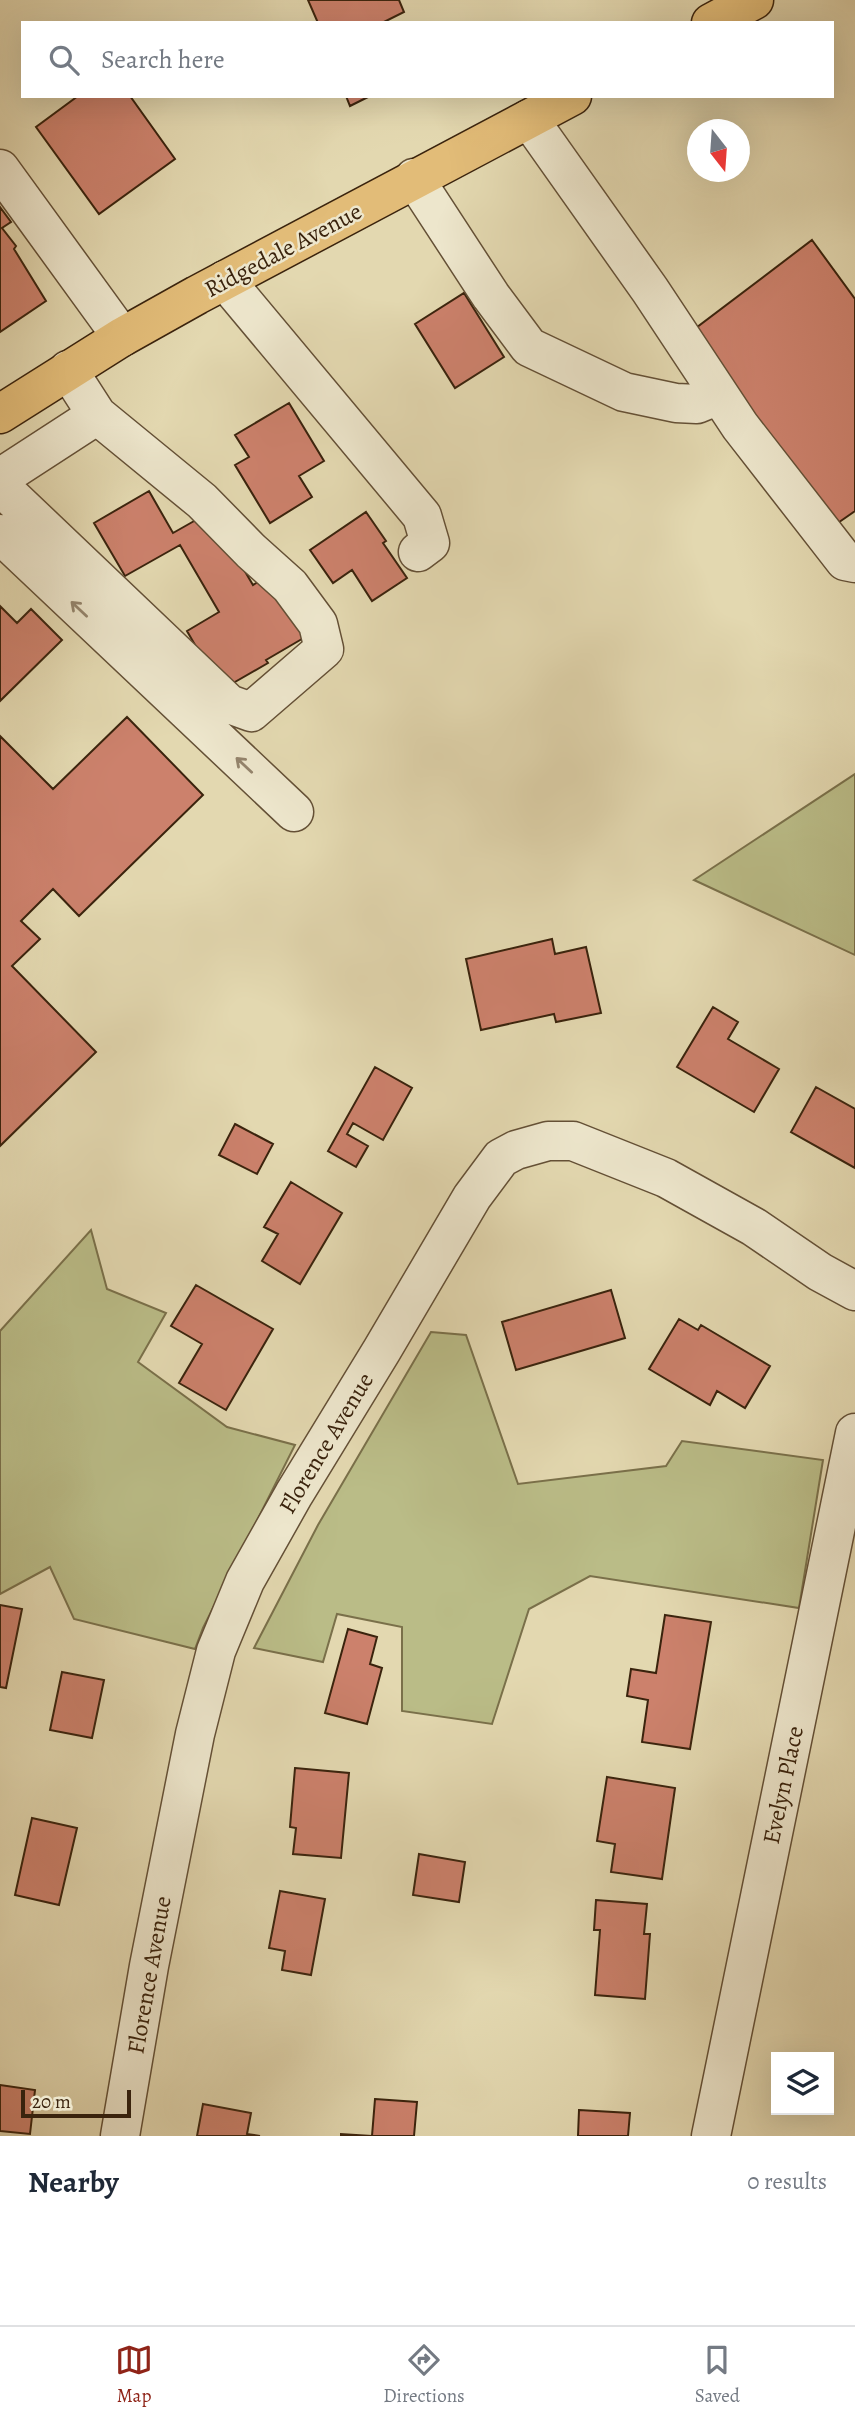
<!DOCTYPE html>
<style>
:root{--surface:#fff;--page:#f6f6f7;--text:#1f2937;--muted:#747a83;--line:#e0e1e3;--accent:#8f2418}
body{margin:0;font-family:Alegreya,serif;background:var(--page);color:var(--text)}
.controls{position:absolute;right:21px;bottom:21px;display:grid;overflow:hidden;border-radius:0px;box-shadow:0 7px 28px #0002}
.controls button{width:63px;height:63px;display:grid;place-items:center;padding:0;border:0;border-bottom:2px solid var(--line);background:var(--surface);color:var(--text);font:35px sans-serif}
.compass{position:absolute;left:687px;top:119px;width:63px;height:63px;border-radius:50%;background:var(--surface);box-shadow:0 7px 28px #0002;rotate:163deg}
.scale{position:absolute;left:21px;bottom:18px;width:110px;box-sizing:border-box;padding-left:7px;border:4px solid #3a230d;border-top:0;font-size:19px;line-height:24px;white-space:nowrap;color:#3a230d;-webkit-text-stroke:5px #ede6cc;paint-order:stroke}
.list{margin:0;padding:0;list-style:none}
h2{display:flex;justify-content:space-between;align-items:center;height:91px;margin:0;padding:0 28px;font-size:30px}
h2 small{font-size:23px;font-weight:400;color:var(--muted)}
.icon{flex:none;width:38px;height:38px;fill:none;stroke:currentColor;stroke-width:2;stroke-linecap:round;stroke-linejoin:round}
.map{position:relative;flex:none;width:855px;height:2136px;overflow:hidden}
.search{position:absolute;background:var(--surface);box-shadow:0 7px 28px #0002;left:21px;right:21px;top:21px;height:77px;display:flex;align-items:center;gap:18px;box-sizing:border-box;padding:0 24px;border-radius:0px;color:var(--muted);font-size:26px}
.sheet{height:189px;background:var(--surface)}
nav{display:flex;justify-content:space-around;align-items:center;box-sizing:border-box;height:98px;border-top:2px solid var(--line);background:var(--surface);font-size:19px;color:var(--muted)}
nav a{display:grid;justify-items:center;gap:4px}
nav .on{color:var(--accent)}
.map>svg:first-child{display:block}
</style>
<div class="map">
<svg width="855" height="2136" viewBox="0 0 855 2136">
<rect width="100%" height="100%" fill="#e3d8b0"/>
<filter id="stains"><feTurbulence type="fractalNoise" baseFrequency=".00286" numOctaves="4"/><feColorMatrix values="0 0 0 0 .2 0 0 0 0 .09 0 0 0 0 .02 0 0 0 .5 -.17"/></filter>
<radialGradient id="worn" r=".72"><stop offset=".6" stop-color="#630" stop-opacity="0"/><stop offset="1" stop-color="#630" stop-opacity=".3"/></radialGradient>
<path fill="#babc87" stroke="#7a704a" stroke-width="2" d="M855 774V955L694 880Z
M91 1230 107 1289 166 1313 138 1362 227 1427 295 1445 203 1628 195 1649 74 1619 50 1567 0 1594V1331Z
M431 1332 466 1335 518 1484 666 1466 682 1441 823 1460 799 1608 590 1576 529 1609 492 1724 402 1711V1627L337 1614 323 1662 254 1648 318 1525Z"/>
<path fill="#cc816c" stroke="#3a230d" stroke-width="2" d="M308 0H399L404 12 382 23H318Z
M78 96H130L175 159 99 214 36 127Z
M346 96H370L350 106Z
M0 207 11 222 2 228 16 246 14 249 46 301 0 332Z
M812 240 855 299V511L835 525 688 334Z
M464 293 504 357 455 388 415 324Z
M289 403 324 461 299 476 312 497 270 523 235 465 249 457 235 435Z
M149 491 173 533 210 512 253 585 271 574 307 636 266 660 268 663 221 690 187 631 219 612 180 545 125 576 94 523Z
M366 512 386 541 383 543 407 578 372 601 352 570 333 583 310 550Z
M0 606 17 623 31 609 62 640 0 701Z
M127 717 203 795 79 916 53 889 21 921 40 939 12 966 96 1052 0 1146V736L53 789Z
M552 939 555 954 586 947 601 1013 556 1022 554 1014 481 1030 466 959Z
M713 1007 738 1022 728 1039 779 1069 754 1112 677 1067Z
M375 1067 412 1088 383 1140 353 1123 347 1134 368 1146 356 1167 328 1151Z
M816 1087 855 1109V1168L791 1132Z
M235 1124 273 1144 257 1174 219 1155Z
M291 1182 342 1213 300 1284 262 1261 278 1234 264 1227Z
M196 1285 273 1329 226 1410 179 1383 202 1344 171 1326Z
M611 1290 625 1338 516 1370 502 1322Z
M679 1319 698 1330 701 1325 770 1366 745 1408 717 1391 710 1405 649 1369Z
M0 1605 22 1609 6 1688 0 1687Z
M665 1615 711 1622 690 1749 642 1742 648 1700 627 1696 631 1669 656 1673Z
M348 1629 377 1637 370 1664 382 1668 367 1724 325 1713Z
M62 1672 104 1680 92 1738 50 1730Z
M295 1768 349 1773 341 1858 293 1854 296 1828 290 1827Z
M607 1777 675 1788 662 1879 611 1872 615 1844 597 1841Z
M32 1818 77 1828 59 1905 15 1895Z
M419 1854 465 1862 459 1902 413 1895Z
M280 1891 325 1899 311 1975 282 1970 285 1951 269 1948Z
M596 1900 647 1904 644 1934H650L645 1999 595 1995 600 1930H594Z
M0 2085 35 2090 30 2134 0 2131Z
M375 2099 417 2102 414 2136H341V2134L372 2136Z
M203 2104 251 2113 247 2134 260 2136H197Z
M579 2110 630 2113 628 2136H578Z"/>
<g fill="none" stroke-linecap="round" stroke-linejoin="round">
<defs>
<path id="minor" d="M529 119 650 290 740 426 845 561 855 563
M0 169 122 337
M414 178 491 296 529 347 624 392 676 403 697 404 719 395
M225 280 422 516 430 543 418 552
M0 478 97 415 68 370
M0 486 229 704 251 712 324 649 318 624 290 586 251 551 202 501 97 415
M0 534 294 812
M120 2136 149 1966 195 1734 216 1651 245 1581 294 1494 382 1350 472 1197 501 1158 516 1150 548 1141H573L666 1178 754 1227 820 1272 855 1291
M711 2136 855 1433"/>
<path id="major" d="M711 23 754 0
M0 414 122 337 197 295 572 96"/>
</defs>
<use href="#minor" stroke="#645036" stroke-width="41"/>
<use href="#major" stroke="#3a230d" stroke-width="41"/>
<use href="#minor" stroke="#ede6cc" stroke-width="38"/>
<use href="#major" stroke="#e2bc78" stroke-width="38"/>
</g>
<defs><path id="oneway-shaft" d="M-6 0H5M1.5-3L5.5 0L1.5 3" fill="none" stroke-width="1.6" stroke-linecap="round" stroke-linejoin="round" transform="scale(1.75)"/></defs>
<g stroke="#94846c">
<use href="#oneway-shaft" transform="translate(79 609) rotate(-137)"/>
<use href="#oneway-shaft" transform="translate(244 765) rotate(-137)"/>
</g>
<g text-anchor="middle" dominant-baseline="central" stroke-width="5" stroke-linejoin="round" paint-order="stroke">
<g font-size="24" fill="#3a230d" stroke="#ede6cc">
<text transform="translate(283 250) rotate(-28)">Ridgedale Avenue</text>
<text transform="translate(326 1443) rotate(-59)">Florence Avenue</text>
<text transform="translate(783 1785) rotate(-78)">Evelyn Place</text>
<text transform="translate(149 1975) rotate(-80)">Florence Avenue</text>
</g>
</g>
<rect width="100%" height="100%" filter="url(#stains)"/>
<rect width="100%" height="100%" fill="url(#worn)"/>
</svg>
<div class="controls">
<button><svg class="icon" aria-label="layers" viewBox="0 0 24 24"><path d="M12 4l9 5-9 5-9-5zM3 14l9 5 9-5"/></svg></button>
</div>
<svg class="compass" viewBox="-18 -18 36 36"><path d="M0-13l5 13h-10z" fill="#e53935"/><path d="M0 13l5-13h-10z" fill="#747a83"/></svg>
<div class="scale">20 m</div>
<div class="search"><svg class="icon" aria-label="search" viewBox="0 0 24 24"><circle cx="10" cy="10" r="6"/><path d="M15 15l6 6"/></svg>Search here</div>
</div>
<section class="sheet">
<h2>Nearby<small>0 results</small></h2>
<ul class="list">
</ul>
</section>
<nav>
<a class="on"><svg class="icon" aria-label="map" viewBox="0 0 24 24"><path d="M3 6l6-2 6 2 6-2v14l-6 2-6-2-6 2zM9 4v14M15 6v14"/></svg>Map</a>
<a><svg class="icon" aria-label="directions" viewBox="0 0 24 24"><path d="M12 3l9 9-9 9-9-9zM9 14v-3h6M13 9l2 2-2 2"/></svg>Directions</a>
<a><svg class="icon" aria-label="saved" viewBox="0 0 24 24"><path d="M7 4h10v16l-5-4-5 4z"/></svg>Saved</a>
</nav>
